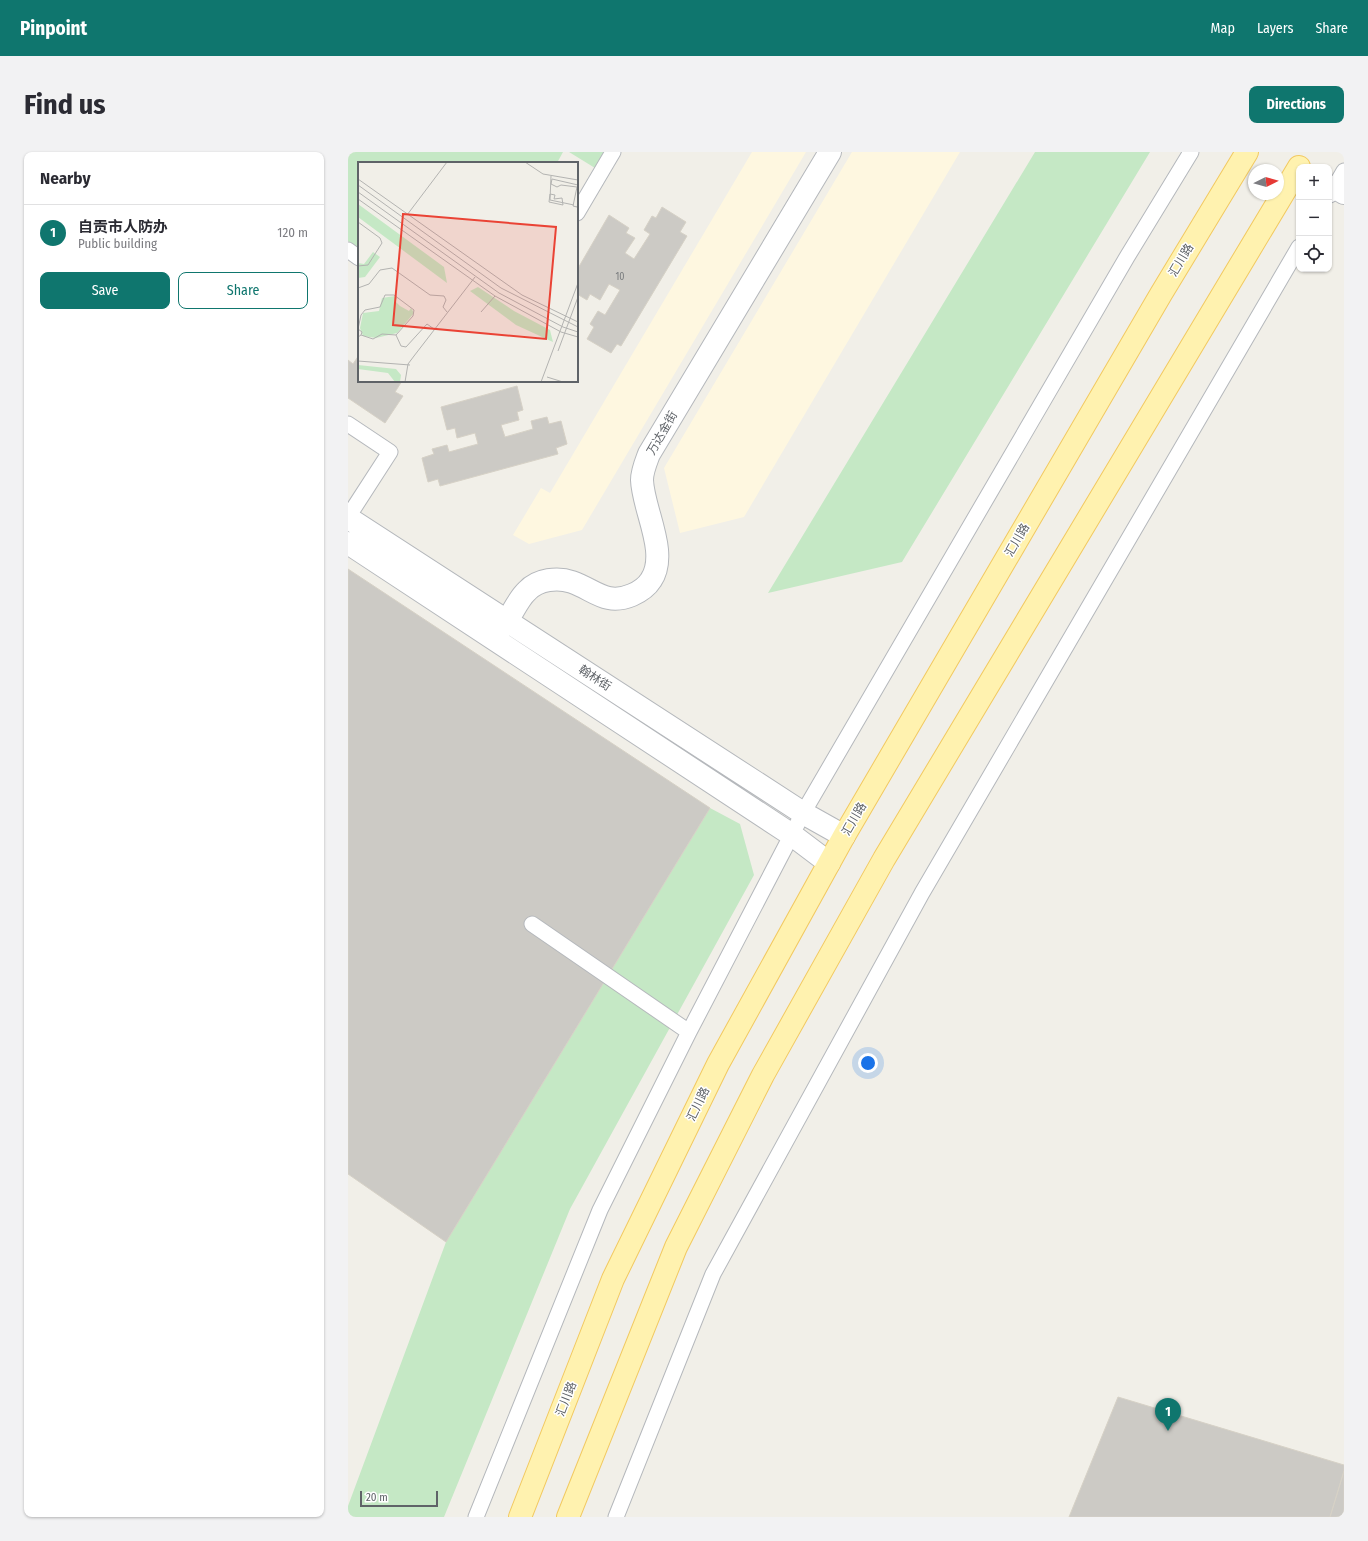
<!DOCTYPE html>
<meta charset="utf-8">
<style>
:root{--surface:#fff;--page:#f2f2f3;--text:#2b2b33;--muted:#7c7c81;--line:#e1e1e2;--accent:#0f766e}
body{margin:0;font-family:"Fira Sans Condensed","Noto Sans SC",sans-serif;background:var(--page);color:var(--text)}
.controls{position:absolute;right:12px;top:12px;display:grid;overflow:hidden;border-radius:8px;box-shadow:0 1px 3px #0004}
.controls button{width:36px;height:36px;display:grid;place-items:center;padding:0;border:0;border-bottom:1px solid var(--line);background:var(--surface);color:var(--text);font:20px sans-serif}
.compass{position:absolute;left:900px;top:12px;width:36px;height:36px;border-radius:50%;background:var(--surface);box-shadow:0 1px 3px #0004;rotate:85deg}
.scale{position:absolute;left:12px;bottom:10px;width:78px;box-sizing:border-box;padding-left:4px;border:2px solid #5f6368;border-top:0;font-size:11px;line-height:14px;white-space:nowrap;color:#5f6368;-webkit-text-stroke:3px #fff;paint-order:stroke}
.you{position:absolute;left:520px;top:911px;width:14px;height:14px;margin:-10px;border:3px solid #fff;border-radius:50%;background:#1a73e8;box-shadow:0 0 0 6px #1a73e833}
.badge{display:grid;place-items:center;width:26px;height:26px;border-radius:50%;background:var(--accent);color:#fff;font-size:13px;font-weight:700}
.pin{position:absolute;translate:-50% -33px;filter:drop-shadow(0 1px 2px #0008)}
.pin::after{content:'';position:absolute;top:21px;width:14px;height:12px;background:inherit;clip-path:polygon(0 0,100% 0,50% 100%)}
.list{margin:0;padding:0;list-style:none}
h2{display:flex;justify-content:space-between;align-items:center;height:52px;margin:0;padding:0 16px;font-size:17px}
h2 small{font-size:13px;font-weight:400;color:var(--muted)}
.list li{display:grid;grid-template-columns:26px 1fr auto;gap:12px;align-items:center;box-sizing:border-box;height:56px;padding:0 16px;border-top:1px solid var(--line)}
.list b{display:block;font-size:15px;white-space:nowrap}
.list p{margin:0;font-size:13px;white-space:nowrap;color:var(--muted)}
.list em{font-size:13px;font-style:normal;color:var(--muted)}
.actions{display:flex;gap:8px;padding:12px 16px}
.actions a{flex:1;padding:9px 0;border:1px solid var(--accent);border-radius:8px;text-align:center;font-size:14px;color:var(--accent)}
.actions .main{background:var(--accent);color:#fff}
.icon{flex:none;width:22px;height:22px;fill:none;stroke:currentColor;stroke-width:2;stroke-linecap:round;stroke-linejoin:round}
.map{position:relative;flex:none;width:996px;height:1365px;overflow:hidden;border-radius:8px}
header{display:flex;align-items:center;gap:24px;box-sizing:border-box;height:56px;padding:0 20px;background:var(--accent);color:#fff}
header strong{font-size:19px}
nav{display:flex;gap:22px;margin-inline-start:auto;font-size:14px}
.intro{display:flex;align-items:center;justify-content:space-between;box-sizing:border-box;height:96px;padding:0 24px}
h1{margin:0;font-size:28px}
.button{padding:10px 18px;border-radius:8px;background:var(--accent);color:#fff;font-size:14px;font-weight:700}
main{display:flex;gap:24px;padding:0 24px}
aside{flex:1;background:var(--surface);border-radius:8px;box-shadow:0 1px 3px #0004}
.map>svg:first-child{display:block}
</style>
<header>
<strong>Pinpoint</strong>
<nav><a>Map</a><a>Layers</a><a>Share</a></nav>
</header>
<div class="intro"><h1>Find us</h1><a class="button">Directions</a></div>
<main>
<aside>
<h2>Nearby<small></small></h2>
<ul class="list">
<li><span class="badge">1</span><div><b>自贡市人防办</b><p>Public building</p></div><em>120 m</em></li>
</ul>
<div class="actions"><a class="main">Save</a><a>Share</a></div>
</aside>
<div class="map">
<svg width="996" height="1365" viewBox="0 0 996 1365">
<rect width="100%" height="100%" fill="#f1efe8"/>
<path fill="#fef7e0" d="M404 0H458L234 378 181 392 165 383 193 336 202 341Z
M504 0H612L396 365 332 381 316 316Z"/>
<path fill="#c5e8c5" d="M0 0H215L209 11H11V98L0 89Z
M221 0H257L247 16Z
M687 0H802L554 410 420 441Z
M362 656 392 672 406 723 222 1057 96 1365H0V1354L98 1090Z"/>
<path fill="#cccac5" stroke="#d6d1c6" d="M314 55 338 70 332 80 339 84 273 194 269 192 263 201 239 187 246 175 242 172 250 159 257 163 272 138 261 132 252 148 242 142 239 148 229 142V118L261 63 281 76 278 81 287 86 277 101 286 107 302 82 296 78 304 64 308 66Z
M11 203V229H54L47 240 55 244 37 271 0 246V208L5 212Z
M169 234 175 258 169 260 171 268 153 273 157 285 185 277 183 269 199 265 201 272 213 269 219 292 208 296 210 302 92 334 90 327 80 330 74 306 86 302 84 297 99 293 101 300 130 292 127 281 109 286 107 276 99 278 93 255Z
M0 417 362 656 98 1090 0 1022Z
M770 1245 996 1313V1319L982 1365H721Z
M996 1319V1365H982Z"/>
<g fill="none" stroke-linecap="round" stroke-linejoin="round">
<defs>
<path id="service" d="M982 43 996 19
M229 61 265 0
M0 98 11 106
M0 272 42 300 0 365
M184 772 341 880
M128 1365 252 1058 341 880 455 661 779 105 843 0
M268 1365 365 1122 574 741 951 95"/>
<path id="pedestrian" d="M159 469C165 460 171 446 179 439 190 427 210 425 224 430 247 438 258 454 284 443 291 440 298 436 303 428 321 401 295 358 294 328 294 319 298 310 301 302L482 0"/>
<path id="minor" d="M986 35 996 41"/>
<path id="tertiary" d="M0 366 455 661 496 684
M0 391 444 683 481 711"/>
<path id="primary" d="M172 1365 265 1127 370 912 496 684 813 142 899 0
M220 1365 328 1095 415 923 536 707 951 15"/>
</defs>
<use href="#service" stroke="#b5b8bc" stroke-width="17"/>
<use href="#pedestrian" stroke="#b5b8bc" stroke-width="24"/>
<use href="#minor" stroke="#b5b8bc" stroke-width="24"/>
<use href="#tertiary" stroke="#b5b8bc" stroke-width="24"/>
<use href="#primary" stroke="#f2c960" stroke-width="24"/>
<use href="#service" stroke="#fff" stroke-width="15"/>
<use href="#pedestrian" stroke="#fff" stroke-width="22"/>
<use href="#minor" stroke="#fff" stroke-width="22"/>
<use href="#tertiary" stroke="#fff" stroke-width="22"/>
<use href="#primary" stroke="#fff2af" stroke-width="22"/>
</g>
<g text-anchor="middle" dominant-baseline="central" stroke-width="3" stroke-linejoin="round" paint-order="stroke">
<g font-size="10" fill="#7a7d7f">
<text x="272" y="125">10</text>
</g>
<g font-size="12" fill="#5f6368" stroke="#fff">
<text transform="translate(833 108) rotate(-59)">汇川路</text>
<text transform="translate(314 281) rotate(-60)">万达金街</text>
<text transform="translate(669 388) rotate(-60)">汇川路</text>
<text transform="translate(247 526) rotate(33)">翰林街</text>
<text transform="translate(506 667) rotate(-60)">汇川路</text>
<text transform="translate(350 952) rotate(-64)">汇川路</text>
<text transform="translate(218 1247) rotate(-69)">汇川路</text>
</g>
</g>
<g transform="translate(10 10)">
<rect width="220" height="220" fill="#f1efe8"/>
<path d="M0 42 86 105 89 121 0 55ZM15 90 22 95 7 115 0 116V101L6 102ZM120 125 156 149 192 168 195 180 158 163 112 129ZM37 134 39 136 37 139 42 144 51 149 53 146 56 151 39 171 18 176 5 174 2 166 5 151 21 149 24 136ZM0 203 38 207 43 213 42 220H37L30 211 0 207Z" fill="#c5e8c5"/>
<path fill="none" stroke="#b3b3b1" stroke-width="1" d="M167 0 185 12 220 18M193 14 192 38 216 43M0 17 164 133 220 160M0 23 143 126 220 165M220 23 194 17 193 22 199 25 203 23 219 25 215 44 219 45 220 42M0 30 141 131 205 165 220 170M192 32 197 33 196 37 204 36 205 43 191 40ZM0 37 137 134 203 170 220 175M49 53 89 0M0 60 22 76 24 81 10 103 0 104M0 126 11 122 22 108 34 106 72 133 86 134 88 138 85 145 89 150M123 150 137 134M38 173 43 184 48 185 69 162 76 167M0 175 3 173 15 177 24 172 38 173 55 154 56 148 36 133H27L22 145 7 148 3 153 0 167 4 170 3 173M200 189 220 135M0 199 52 203M189 215 205 220M47 220 50 202 56 194 117 115M183 220 220 121"/>
<path fill="#ea4335" fill-opacity="0.15" stroke="#ea4335" stroke-width="2" d="M45 52 198 65 188 177 35 163Z"/>
<rect width="220" height="220" fill="none" stroke="#5f6368" stroke-width="2"/>
</g>
</svg>
<div class="controls">
<button>+</button>
<button>−</button>
<button><svg class="icon" aria-label="locate" viewBox="0 0 24 24"><circle cx="12" cy="12" r="6"/><path d="M12 2v4M12 18v4M2 12h4M18 12h4"/></svg></button>
</div>
<svg class="compass" viewBox="-18 -18 36 36"><path d="M0-13l5 13h-10z" fill="#e53935"/><path d="M0 13l5-13h-10z" fill="#7c7c81"/></svg>
<div class="scale">20 m</div>
<div class="you"></div>
<div class="pin badge" style="left:820px;top:1279px">1</div>
</div>
</main>
